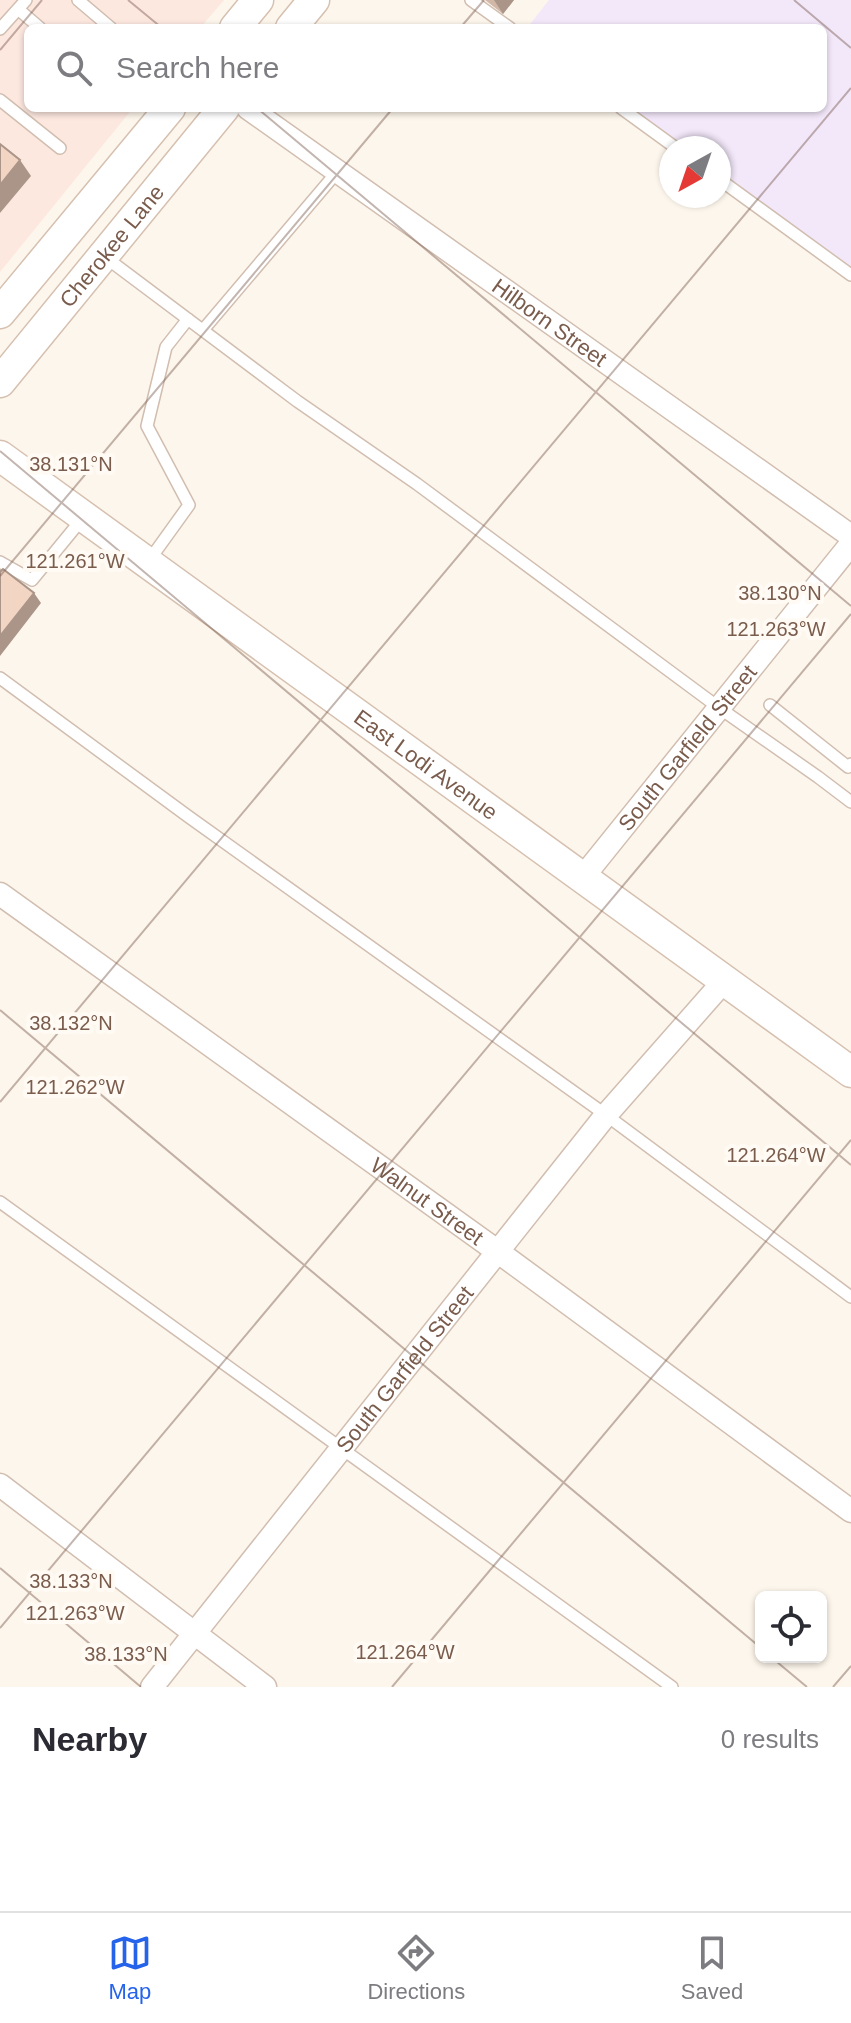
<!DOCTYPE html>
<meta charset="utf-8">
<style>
:root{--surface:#fff;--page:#f2f2f3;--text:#2b2b33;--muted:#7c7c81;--line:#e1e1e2;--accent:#2563eb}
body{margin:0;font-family:Arial,sans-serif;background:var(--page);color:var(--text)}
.controls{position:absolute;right:24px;bottom:24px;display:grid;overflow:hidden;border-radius:12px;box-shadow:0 2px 6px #0004}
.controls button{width:72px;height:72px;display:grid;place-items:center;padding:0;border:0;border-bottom:2px solid var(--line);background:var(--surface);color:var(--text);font:40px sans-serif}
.compass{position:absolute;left:659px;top:136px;width:72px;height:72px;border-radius:50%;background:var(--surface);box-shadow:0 2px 6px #0004;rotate:220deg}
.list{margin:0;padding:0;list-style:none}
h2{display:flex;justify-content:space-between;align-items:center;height:104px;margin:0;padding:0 32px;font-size:34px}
h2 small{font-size:26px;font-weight:400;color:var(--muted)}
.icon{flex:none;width:44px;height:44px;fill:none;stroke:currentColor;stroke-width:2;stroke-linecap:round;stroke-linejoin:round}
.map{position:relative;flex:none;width:851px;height:1687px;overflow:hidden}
.search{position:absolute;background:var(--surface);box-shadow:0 2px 6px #0004;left:24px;right:24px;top:24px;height:88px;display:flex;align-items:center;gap:20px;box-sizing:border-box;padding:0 28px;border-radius:12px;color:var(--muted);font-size:30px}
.sheet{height:224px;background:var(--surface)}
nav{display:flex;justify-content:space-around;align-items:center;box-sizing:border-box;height:112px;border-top:2px solid var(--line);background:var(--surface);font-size:22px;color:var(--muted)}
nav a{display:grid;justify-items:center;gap:4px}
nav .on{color:var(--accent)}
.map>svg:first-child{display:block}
</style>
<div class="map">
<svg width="851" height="1687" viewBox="0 0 851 1687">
<rect width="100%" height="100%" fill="#fdf6ec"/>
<path fill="#fde8e0" d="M0 0H224L200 28H28V108H133L0 272Z"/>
<path fill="#f3e8fa" d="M549 0H851V266L719 173V148H684L628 108H823V28H527Z"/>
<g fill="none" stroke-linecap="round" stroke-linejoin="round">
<defs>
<path id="service" d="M78 0 111 28
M471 0 510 28
M18 9 40 28
M0 29 26 0
M0 100 60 148
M621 108 676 148
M719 179 851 275
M105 257 297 401 417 484 718 707 818 777 851 802
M203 330 337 172
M0 562 32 580 82 519
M148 562 189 505 147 426 166 347 188 319
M0 678 189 817 606 1115 851 1297
M770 705 848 767 851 764
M0 1202 672 1687"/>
<g id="minor">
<path id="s1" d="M248 108 851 536"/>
<path id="s2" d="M583 877 851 544"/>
<path id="s3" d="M0 894 497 1251 851 1511"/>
<path d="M0 1485 265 1687"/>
<path id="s4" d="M152 1687 606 1115 724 981"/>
</g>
<g id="secondary">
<path d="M235 28 258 0"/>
<path d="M291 28 314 0"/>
<path d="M0 313 170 108"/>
<path id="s5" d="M0 382 224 108"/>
<path id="s6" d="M0 456 851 1072"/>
</g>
</defs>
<use href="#service" stroke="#d1beb0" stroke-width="14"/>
<use href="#minor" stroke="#d1beb0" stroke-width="25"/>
<use href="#secondary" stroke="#d6c0b0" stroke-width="33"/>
<use href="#service" stroke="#fff" stroke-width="11"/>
<use href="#minor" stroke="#fff" stroke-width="22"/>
<use href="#secondary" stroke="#fff" stroke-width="30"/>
</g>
<path fill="#d1b7a8" d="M485 0H514L503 14Z"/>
<path fill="#aa9588" d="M494 0H514L503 14Z
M20 160 31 176 0 213V185Z
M34 593 41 603 0 656V636Z"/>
<path fill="#f3d5c3" stroke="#aa9588" stroke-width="2" d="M0 144 20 160 0 185Z
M3 569 34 593 0 636V572Z"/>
<path fill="none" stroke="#7a5c4d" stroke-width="2" stroke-opacity="0.45" d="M128 0 162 28M794 0 851 48M460 28 484 0M0 50 42 0M257 108 851 606M0 451 851 1165M0 576 393 108M0 1010 761 1648M0 1102 851 88M0 1568 141 1687M0 1628 851 614M771 1657 807 1687M392 1687 851 1140M833 1687 851 1666"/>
<g text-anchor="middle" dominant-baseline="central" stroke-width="8" stroke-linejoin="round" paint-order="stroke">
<g font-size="22" fill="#7a5c4d" stroke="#fffaf3">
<text stroke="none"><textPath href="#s5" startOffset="176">Cherokee Lane</textPath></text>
<text stroke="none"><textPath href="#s1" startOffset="370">Hilborn Street</textPath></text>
<text stroke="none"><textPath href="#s2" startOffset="166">South Garfield Street</textPath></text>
<text stroke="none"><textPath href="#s6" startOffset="526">East Lodi Avenue</textPath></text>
<text stroke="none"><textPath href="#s3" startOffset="526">Walnut Street</textPath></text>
<text stroke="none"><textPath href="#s4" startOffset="406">South Garfield Street</textPath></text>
</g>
</g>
<g font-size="20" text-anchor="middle" fill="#7a5c4d" stroke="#fffaf3" stroke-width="8" stroke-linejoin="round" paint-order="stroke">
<text x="71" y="471">38.131°N</text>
<text x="75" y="568">121.261°W</text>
<text x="780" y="600">38.130°N</text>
<text x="776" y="636">121.263°W</text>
<text x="71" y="1030">38.132°N</text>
<text x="75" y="1094">121.262°W</text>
<text x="776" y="1162">121.264°W</text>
<text x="71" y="1588">38.133°N</text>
<text x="75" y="1620">121.263°W</text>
<text x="405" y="1659">121.264°W</text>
<text x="126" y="1661">38.133°N</text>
</g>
</svg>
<div class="controls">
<button><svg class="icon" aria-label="locate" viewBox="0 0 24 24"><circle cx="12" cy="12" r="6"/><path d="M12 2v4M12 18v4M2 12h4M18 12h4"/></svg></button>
</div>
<svg class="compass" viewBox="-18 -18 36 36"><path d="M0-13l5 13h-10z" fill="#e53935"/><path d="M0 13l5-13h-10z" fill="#7c7c81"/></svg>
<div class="search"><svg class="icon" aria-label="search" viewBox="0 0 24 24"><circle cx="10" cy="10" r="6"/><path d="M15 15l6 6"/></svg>Search here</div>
</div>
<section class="sheet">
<h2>Nearby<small>0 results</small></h2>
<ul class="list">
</ul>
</section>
<nav>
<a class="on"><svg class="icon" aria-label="map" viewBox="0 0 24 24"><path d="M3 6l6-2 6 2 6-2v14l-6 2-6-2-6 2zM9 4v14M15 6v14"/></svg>Map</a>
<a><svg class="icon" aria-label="directions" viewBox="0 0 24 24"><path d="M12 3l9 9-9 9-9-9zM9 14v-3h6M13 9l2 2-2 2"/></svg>Directions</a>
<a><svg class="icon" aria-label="saved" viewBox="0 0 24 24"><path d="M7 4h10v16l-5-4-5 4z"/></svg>Saved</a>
</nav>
